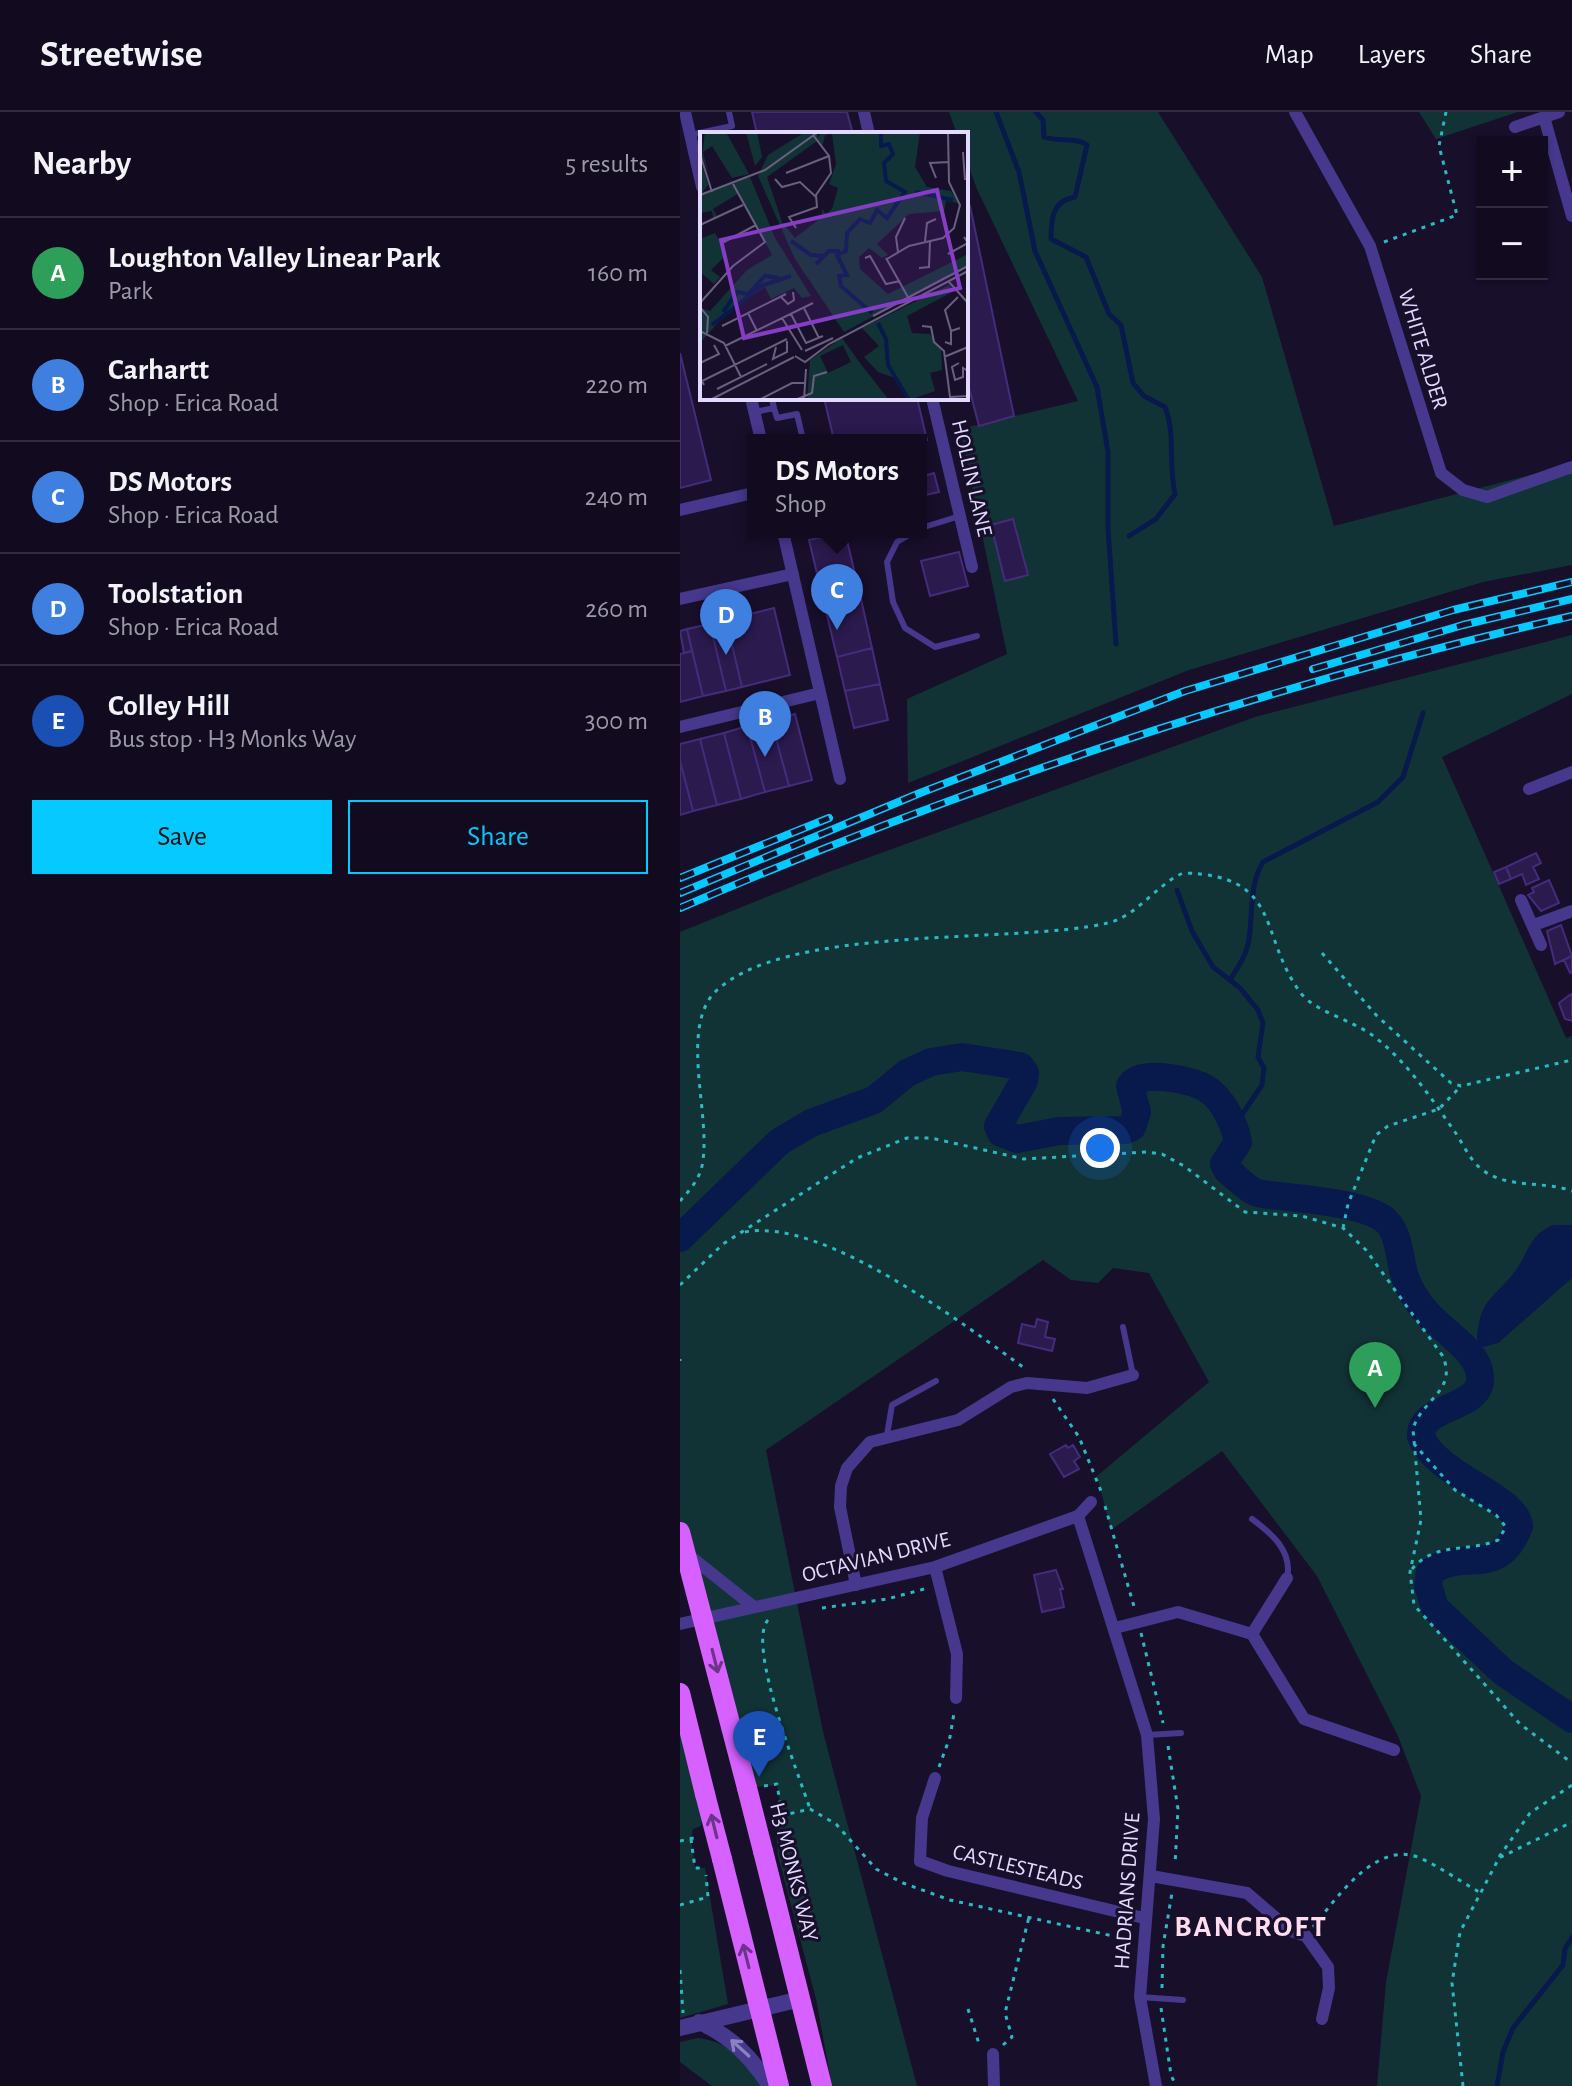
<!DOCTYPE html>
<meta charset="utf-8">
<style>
:root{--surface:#120b20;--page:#1b1429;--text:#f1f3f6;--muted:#9c9ba5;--line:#312b3e;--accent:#06c9ff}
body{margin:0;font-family:"Alegreya Sans",sans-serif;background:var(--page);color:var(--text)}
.controls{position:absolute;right:24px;top:24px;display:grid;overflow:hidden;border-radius:0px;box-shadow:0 2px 6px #0004}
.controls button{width:72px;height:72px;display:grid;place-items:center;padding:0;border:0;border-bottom:2px solid var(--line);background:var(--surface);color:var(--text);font:40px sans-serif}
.you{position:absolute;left:420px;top:1036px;width:28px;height:28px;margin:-20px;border:6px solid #fff;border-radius:50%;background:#1a73e8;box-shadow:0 0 0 12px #1a73e833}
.badge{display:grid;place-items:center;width:52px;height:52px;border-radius:50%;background:var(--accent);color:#fff;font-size:26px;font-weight:700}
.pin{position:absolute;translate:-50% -66px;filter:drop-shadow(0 2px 4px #0008)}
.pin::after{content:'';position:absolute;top:42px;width:28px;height:24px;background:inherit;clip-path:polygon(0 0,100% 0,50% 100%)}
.popup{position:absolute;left:67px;top:322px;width:180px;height:104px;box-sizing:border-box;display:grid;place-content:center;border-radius:0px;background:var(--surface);filter:drop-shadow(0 2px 6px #0005);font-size:26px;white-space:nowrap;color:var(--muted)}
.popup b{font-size:30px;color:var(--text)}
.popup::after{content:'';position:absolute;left:50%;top:100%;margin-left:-16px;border:16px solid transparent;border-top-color:var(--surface)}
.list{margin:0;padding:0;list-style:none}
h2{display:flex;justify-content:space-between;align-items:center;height:104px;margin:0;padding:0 32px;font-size:34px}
h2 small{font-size:26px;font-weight:400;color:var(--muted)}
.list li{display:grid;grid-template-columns:52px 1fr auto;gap:24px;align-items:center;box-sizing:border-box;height:112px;padding:0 32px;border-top:2px solid var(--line)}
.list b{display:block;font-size:30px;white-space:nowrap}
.list p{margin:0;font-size:26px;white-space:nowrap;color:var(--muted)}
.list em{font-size:26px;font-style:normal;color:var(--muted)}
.actions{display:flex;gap:16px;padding:24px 32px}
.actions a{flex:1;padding:18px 0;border:2px solid var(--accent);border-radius:0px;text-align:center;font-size:28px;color:var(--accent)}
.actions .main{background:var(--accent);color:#111}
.map{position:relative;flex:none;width:892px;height:1974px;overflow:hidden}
header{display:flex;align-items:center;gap:48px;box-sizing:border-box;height:112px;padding:0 40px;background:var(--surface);border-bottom:2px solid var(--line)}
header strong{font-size:38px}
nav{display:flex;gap:44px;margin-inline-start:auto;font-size:28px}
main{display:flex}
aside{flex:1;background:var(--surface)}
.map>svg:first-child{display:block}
</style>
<header>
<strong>Streetwise</strong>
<nav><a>Map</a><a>Layers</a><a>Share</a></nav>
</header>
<main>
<aside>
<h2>Nearby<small>5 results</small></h2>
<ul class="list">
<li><span class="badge" style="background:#2e9e5b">A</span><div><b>Loughton Valley Linear Park</b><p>Park</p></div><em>160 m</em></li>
<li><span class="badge" style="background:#3f7fe0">B</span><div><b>Carhartt</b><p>Shop · Erica Road</p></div><em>220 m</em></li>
<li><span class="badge" style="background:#3f7fe0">C</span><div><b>DS Motors</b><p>Shop · Erica Road</p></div><em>240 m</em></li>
<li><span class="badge" style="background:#3f7fe0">D</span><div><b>Toolstation</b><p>Shop · Erica Road</p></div><em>260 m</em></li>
<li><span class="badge" style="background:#1a4fb4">E</span><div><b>Colley Hill</b><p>Bus stop · H3 Monks Way</p></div><em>300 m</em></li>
</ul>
<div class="actions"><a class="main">Save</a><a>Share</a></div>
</aside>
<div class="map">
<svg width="892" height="1974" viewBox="0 0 892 1974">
<rect width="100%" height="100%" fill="#180f2b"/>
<path fill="#123336" d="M269 0H478L582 165 654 414 892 352V453L803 470 509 558 228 671 227 587 327 542 280 317 398 289 297 77 286 47V22H277Z
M739 0H838L756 27Z
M892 523V582L762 645 886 926 892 924V1974H697L706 1870 741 1684 718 1624 637 1464 542 1339 431 1418 417 1364 529 1270 469 1161 433 1156 418 1171 391 1168 363 1148 86 1338 143 1620 237 1974H152L136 1887 98 1744 95 1705 102 1702 97 1673 67 1676 0 1420V820L146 761 575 605Z
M0 1581 25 1682 21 1714 13 1717 11 1727 15 1755 25 1756 48 1892 0 1906Z
M18 1926C50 1930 65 1948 81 1974H32L0 1950V1930Z"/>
<path fill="#08194c" d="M873 1113H892V1166L818 1231 803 1235 797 1230C798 1184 818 1185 838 1155 850 1136 850 1123 873 1113Z"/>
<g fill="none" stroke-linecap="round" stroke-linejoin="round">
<path stroke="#08194c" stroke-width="5" d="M316 0 339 60 355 139 417 275 428 340V416L436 532
M356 0 363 8 364 25C378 30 396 25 407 33L395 85C372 89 371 107 371 127L406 145 429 202 441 213 453 271 464 284 485 295C496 323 488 352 495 382L476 407 449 424
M497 778 512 819 533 855 560 876 578 898 583 911 578 945 584 956 582 973 555 1013
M550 868C558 855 567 843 569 827 573 801 569 773 583 750L698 690 723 665 743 601
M817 1974 823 1940 833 1916 883 1853 885 1837 892 1825"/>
<path stroke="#08194c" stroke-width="28" d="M0 1126 99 1030 131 1011 194 988 227 961 251 950 282 945 340 954 345 961 344 969 318 1014 321 1021 337 1027 379 1019 446 1018 452 1015 457 1000 450 974C460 957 511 967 527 977 543 987 555 1013 558 1030L544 1052 547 1058C555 1064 566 1076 575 1080 582 1083 591 1083 599 1084 626 1087 685 1092 705 1108 720 1121 719 1147 725 1165 730 1179 737 1190 747 1201 762 1219 799 1239 800 1264 803 1299 740 1291 741 1325 757 1364 837 1385 839 1414 818 1469 786 1434 750 1460L748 1473 755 1496 823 1560 892 1607"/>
</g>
<path fill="#2b1a4e" stroke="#442b7b" stroke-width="2" d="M72 0H167L173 22H77Z
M286 94H290L334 304 299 314 286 264Z
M0 241 31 368 0 376Z
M144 286H237L247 328H154Z
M254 361 259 380 241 384V365Z
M333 407 348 463 325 469 311 413Z
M165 420 181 487 145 495 129 428Z
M279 440 288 474 250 484 241 449Z
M181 487 192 536 157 545 145 495Z
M94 496 110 563 62 575 46 508Z
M46 508 62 575 46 579 30 512Z
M30 512 46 579 23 584 7 517Z
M7 517 12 539 4 541 0 519Z
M192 536 200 572 165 579 157 545Z
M12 539 23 584 0 590V542Z
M200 572 208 608 174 616 165 579Z
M115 602 132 668 109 674 91 608Z
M91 608 109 674 85 680 67 614Z
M67 614 85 680 61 687 44 621Z
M44 621 61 687 37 693 20 627Z
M20 627 37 693 13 699 0 649V632Z
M0 649 13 699 0 703Z
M856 741 861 751 853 755 859 767 846 773 842 762 831 767 826 755Z
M826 755 831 767 819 772 814 760Z
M869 768 879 791 861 799 848 783 854 780 852 776Z
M881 813 892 844 875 852 867 819Z
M892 844V860L890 861 884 848Z
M891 882 892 884V909L885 907 879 891Z
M357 1207 368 1210 365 1225 375 1227 372 1239 338 1231 342 1212 355 1215Z
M386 1333 388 1336 393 1333 400 1345 394 1349 399 1357 384 1365 370 1342Z
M376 1458 383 1477H380L384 1495 362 1500 354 1463Z"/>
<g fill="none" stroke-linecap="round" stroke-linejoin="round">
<path stroke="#29bbc4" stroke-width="3" stroke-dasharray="4 6" stroke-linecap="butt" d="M704 130 777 103 759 34 766 0
M642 841 697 904 771 971 781 974 892 948
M0 1089C9 1079 19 1068 22 1054 32 1006 0 922 33 882 101 811 331 833 428 811 457 804 476 773 503 761 603 763 578 823 620 880 633 899 672 908 692 923 726 948 751 986 775 1020 782 1030 789 1046 799 1055 824 1078 863 1068 892 1079
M663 1116 668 1092 696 1023 708 1014 759 997 781 974
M65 1120C143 1105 285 1213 347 1258
M0 1173 43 1132 177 1046 227 1026H251L344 1047 467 1040 482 1042 504 1054 565 1100 622 1104 663 1116 686 1138 762 1243C779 1278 741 1288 733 1317L741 1408 730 1460 734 1493 840 1612 892 1651
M0 1247V1249
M373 1287 399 1325 421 1379
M425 1394 455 1498
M732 1457C756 1429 787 1441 818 1428L826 1415 816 1403 775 1378 734 1332
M142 1496 207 1487 248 1476
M88 1508C66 1532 119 1663 130 1697
M461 1521 483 1611
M488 1634 498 1697 495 1753
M259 1655 270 1625 274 1601
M84 1674 97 1672 102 1703
M91 1706 130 1697 156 1712 196 1757 223 1771 270 1788 451 1828
M11 1727 15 1756H25
M0 1729 18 1725
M819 1745 850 1701 892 1673
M0 1793 28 1785 26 1763
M633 1815C656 1787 696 1727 740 1746 760 1755 780 1769 799 1780
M0 1858 3 1901
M482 1876 483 1834 492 1781
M481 1896 491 1963 496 1974
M288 1897 300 1935
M323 1933 332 1925 325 1901 349 1805
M783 1974 772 1871 780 1820 819 1746 892 1710"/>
<path stroke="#45388d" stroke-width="6" d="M10 23 52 14 49 0
M94 296 97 306 117 302 123 328
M75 300 94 296 92 287 96 286
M241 416 280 404
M234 420 217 430 207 450 213 490 225 516 255 535 297 524
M443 1215 453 1263
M207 1323 212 1293 256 1269
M572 1407C591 1421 613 1439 607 1466
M467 1623 501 1621
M460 1885 503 1888"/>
<path stroke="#45388d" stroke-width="12" d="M5 0 22 75
M184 0 189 22
M615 0 690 134 761 361 783 378 807 385 892 355
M864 5 892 104
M835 15 879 0
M71 286 81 328
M252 286 292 455
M0 398 73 381
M103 420 160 667
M0 487 113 462
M0 615 140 581
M849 677 892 660
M841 788 861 833
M854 813 892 799
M398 1404 467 1623 474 1707 460 1885 476 1974
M6 1441 74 1495
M255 1455 277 1542 276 1586
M176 1473 160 1395 161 1374 167 1356 190 1330 278 1308 331 1275 347 1271 407 1276 453 1263
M0 1512 255 1455 398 1404 411 1390
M435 1516 498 1500 572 1522 624 1607 714 1638
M572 1522 607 1466
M255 1666 242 1706 240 1749 268 1759 464 1806
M471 1764 567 1781 611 1819 626 1824 648 1855 649 1876 642 1907
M313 1942 314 1974"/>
<path stroke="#45388d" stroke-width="16" d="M19 1910C51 1924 71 1945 90 1974
M0 1916 121 1887"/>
<path stroke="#d661ff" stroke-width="20" d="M0 1420 67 1676
M0 1581 25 1682
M83 1739 142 1974
M42 1747 99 1974"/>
<defs>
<path id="rail" d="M633 557 783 513 892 487
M0 766 149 706
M0 781 240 681 505 579 773 498 892 470
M0 796C289 672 585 574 892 504"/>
</defs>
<use href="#rail" stroke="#06c9ff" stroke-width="8"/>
<use href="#rail" stroke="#180f2b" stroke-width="5" stroke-dasharray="15" stroke-linecap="butt"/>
<path stroke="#d661ff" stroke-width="20" d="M67 1676 83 1739
M25 1682 42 1747"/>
</g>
<defs><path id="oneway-shaft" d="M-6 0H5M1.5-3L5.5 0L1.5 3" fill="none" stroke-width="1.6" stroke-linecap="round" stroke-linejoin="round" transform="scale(2)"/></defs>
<g stroke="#6d348a">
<use href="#oneway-shaft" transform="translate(35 1549) rotate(76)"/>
<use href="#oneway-shaft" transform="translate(34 1714) rotate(-104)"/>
<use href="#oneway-shaft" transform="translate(66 1844) rotate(-104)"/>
</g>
<use stroke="#8c81c0" href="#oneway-shaft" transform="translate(60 1936) rotate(-138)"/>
<g text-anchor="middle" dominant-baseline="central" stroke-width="6" stroke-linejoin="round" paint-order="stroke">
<g font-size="22" fill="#e2daff" stroke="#180f2b">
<text transform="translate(743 237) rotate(73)">WHITE ALDER</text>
<text transform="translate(292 366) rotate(77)">HOLLIN LANE</text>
<text transform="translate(196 1445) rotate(-14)">OCTAVIAN DRIVE</text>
<text transform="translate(338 1755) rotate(14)">CASTLESTEADS</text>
<text transform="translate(114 1760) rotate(76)">H3 MONKS WAY</text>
<text transform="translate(447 1779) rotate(-86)">HADRIANS DRIVE</text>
</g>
<g font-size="30" font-weight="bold" letter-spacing="2" fill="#ffdcee" stroke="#180f2b">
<text x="571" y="1815">BANCROFT</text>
</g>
</g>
<g transform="translate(20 20)">
<rect width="268" height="268" fill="#180f2b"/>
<path d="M5 0H26L49 42 32 46 12 14 3 20 8 40 2 25ZM46 0H57L62 25 55 34ZM105 0H117L118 6 121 0H220L215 35 227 55 251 59 258 71 246 69 244 79 209 82 177 112 188 123 182 126 169 116 159 125 160 137 188 162 268 122V134L144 200 95 127 58 44 68 23ZM132 2 136 32 129 52 138 56 132 77 126 82 122 77V85L95 106 82 90 67 45 117 9 122 15 125 3ZM1 29 8 53 1 62 50 45 75 106 111 164 102 166 94 156 71 167 65 155 24 184 0 211V176L10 179 47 138 72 123 39 61 13 77 17 84 13 86 12 79 0 81ZM15 101 27 122 11 138 20 145 14 152 0 140V107ZM249 153 254 159 207 184 212 201 230 202 241 218 242 238 230 241 235 259 209 268 198 247 178 240 164 225 179 214 162 196ZM142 206 160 231 189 268H107L110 228ZM143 213 151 230 128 241 120 224Z" fill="#123336" fill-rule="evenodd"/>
<path fill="none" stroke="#08194c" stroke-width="4" d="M215 60 253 68M91 109 111 123 125 124M116 132 129 119H140M23 180 37 160 48 162 65 144 79 146M172 181 141 154 139 144 147 143 137 123 146 119 147 101 160 87 170 91 177 78 187 86 205 60 186 49 184 31 193 22 189 12 181 14V0M178 191 186 207 188 233 209 268M12 193 63 153 91 144"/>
<path fill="none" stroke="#696080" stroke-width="2" d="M263 20 265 48M0 22 12 60M86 41 129 24M236 46 230 31 249 30M75 47 82 55 100 50 116 65M0 63 65 38 118 0M0 93 43 73M96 96 89 85 117 75 116 63 131 41 129 24 113 3M225 109 227 91 236 87M22 111 56 93M198 120 196 105 205 86M248 122 268 111 264 105M165 126 170 124 186 152 200 149M186 126 209 167M187 127 209 114 243 106 254 96 260 73 249 50 248 0M219 136 229 135 230 109M249 150 268 171M81 165 88 172 94 168 93 160M0 171 33 134 65 110 33 52M0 175 8 185 7 201M104 176 119 206M48 181 86 162M91 182 106 211 123 204M173 184 268 134M82 186 102 218M22 194 48 181 57 199M222 194 231 195 234 210 244 219 250 265 268 264M0 199 24 211 41 245M251 199 245 178 258 165M245 210 251 212V199L260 196M25 214 113 171M76 215 73 227 87 220V209M105 219 133 206M95 224 105 230 129 212 268 139M244 225 268 215M0 231 19 222 14 213M259 231 252 235 255 248 263 245V236L268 239M4 253 2 249 87 207M17 257 67 232M10 268 94 225M59 268 92 251H104M95 268 112 261 114 244 127 240M104 268 106 237"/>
<path fill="#853dc5" fill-opacity="0.15" stroke="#853dc5" stroke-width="4" d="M237 58 260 156 44 206 21 108Z"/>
<rect width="268" height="268" fill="none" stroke="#e2daff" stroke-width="4"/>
</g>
</svg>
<div class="controls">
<button>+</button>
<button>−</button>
</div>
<div class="you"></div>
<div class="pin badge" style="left:695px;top:1296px;background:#2e9e5b">A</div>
<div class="pin badge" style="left:85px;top:645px;background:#3f7fe0">B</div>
<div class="pin badge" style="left:157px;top:518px;background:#3f7fe0">C</div>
<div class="popup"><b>DS Motors</b>Shop</div>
<div class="pin badge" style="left:46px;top:543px;background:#3f7fe0">D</div>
<div class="pin badge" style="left:79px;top:1665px;background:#1a4fb4">E</div>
</div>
</main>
